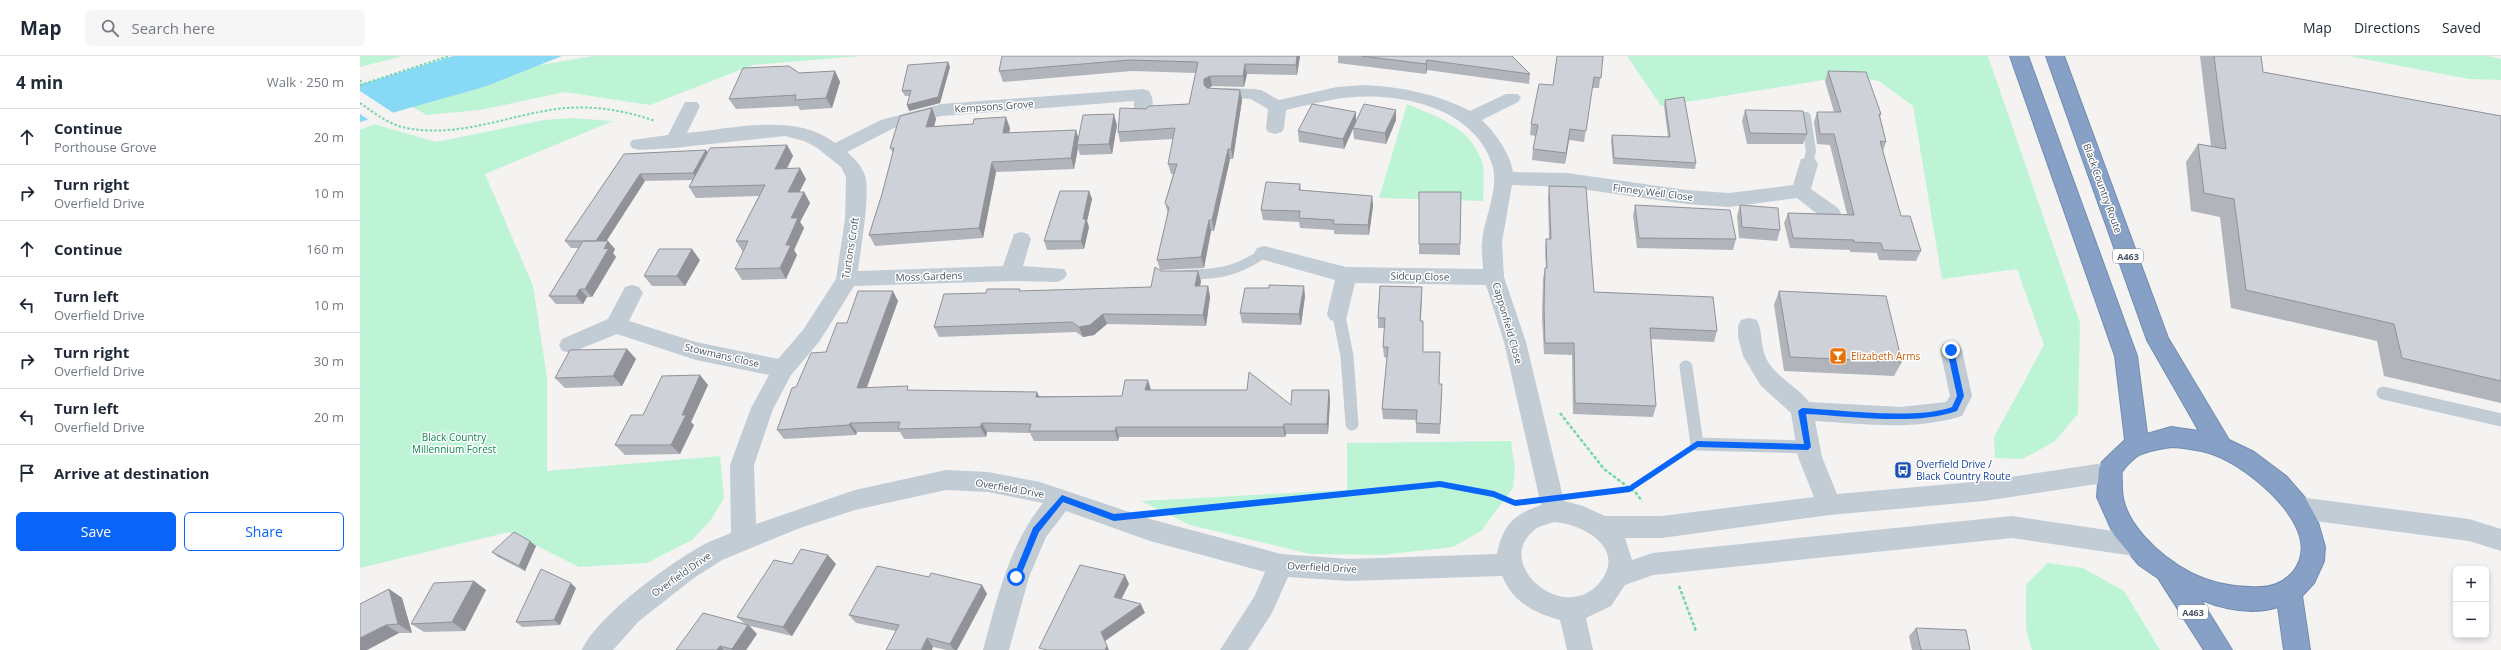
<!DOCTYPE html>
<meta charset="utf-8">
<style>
:root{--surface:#fff;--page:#f6f6f7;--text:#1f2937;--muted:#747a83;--line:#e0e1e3;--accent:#0965f8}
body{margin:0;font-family:"Open Sans",sans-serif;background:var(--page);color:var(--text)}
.controls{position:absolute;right:12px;bottom:12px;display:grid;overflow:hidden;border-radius:6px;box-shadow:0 2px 6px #0003}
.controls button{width:36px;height:36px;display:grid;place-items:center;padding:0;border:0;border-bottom:1px solid var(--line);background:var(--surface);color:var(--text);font:20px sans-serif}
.stop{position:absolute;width:12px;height:12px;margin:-9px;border:3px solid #0965f8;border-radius:50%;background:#fff}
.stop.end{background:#0965f8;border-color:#fff;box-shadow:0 1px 4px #0008}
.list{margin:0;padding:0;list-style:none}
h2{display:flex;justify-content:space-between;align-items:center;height:52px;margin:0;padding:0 16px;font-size:17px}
h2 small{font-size:13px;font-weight:400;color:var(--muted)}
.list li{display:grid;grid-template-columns:26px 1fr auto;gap:12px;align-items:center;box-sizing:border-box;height:56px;padding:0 16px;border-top:1px solid var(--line)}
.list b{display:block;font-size:15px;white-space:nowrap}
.list p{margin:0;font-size:13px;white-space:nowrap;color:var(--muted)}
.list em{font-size:13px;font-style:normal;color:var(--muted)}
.actions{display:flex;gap:8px;padding:12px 16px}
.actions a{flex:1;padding:9px 0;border:1px solid var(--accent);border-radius:6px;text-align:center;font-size:14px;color:var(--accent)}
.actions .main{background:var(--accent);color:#fff}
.icon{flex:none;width:22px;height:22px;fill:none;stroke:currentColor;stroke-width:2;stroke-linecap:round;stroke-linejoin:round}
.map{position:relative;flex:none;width:2141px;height:594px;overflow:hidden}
header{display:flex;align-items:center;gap:24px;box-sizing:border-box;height:56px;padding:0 20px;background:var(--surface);border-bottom:1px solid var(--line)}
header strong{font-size:19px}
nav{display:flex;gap:22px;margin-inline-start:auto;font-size:14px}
.search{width:280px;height:36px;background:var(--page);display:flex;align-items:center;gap:10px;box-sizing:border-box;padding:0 14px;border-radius:6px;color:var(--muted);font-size:15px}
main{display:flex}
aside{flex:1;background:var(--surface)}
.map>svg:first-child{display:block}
</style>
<header>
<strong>Map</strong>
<div class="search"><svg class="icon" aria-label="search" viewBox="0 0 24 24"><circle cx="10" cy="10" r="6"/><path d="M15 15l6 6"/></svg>Search here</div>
<nav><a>Map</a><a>Directions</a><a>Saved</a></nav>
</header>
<main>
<aside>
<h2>4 min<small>Walk · 250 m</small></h2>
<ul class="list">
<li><svg class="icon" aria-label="ahead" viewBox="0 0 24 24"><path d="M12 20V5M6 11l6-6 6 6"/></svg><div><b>Continue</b><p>Porthouse Grove</p></div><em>20 m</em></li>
<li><svg class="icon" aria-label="right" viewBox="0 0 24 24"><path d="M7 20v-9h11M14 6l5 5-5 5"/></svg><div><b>Turn right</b><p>Overfield Drive</p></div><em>10 m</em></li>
<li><svg class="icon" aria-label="ahead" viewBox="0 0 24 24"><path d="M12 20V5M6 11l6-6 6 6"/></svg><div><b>Continue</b></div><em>160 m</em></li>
<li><svg class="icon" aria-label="left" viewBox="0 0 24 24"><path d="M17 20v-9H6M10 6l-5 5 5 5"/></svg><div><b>Turn left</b><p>Overfield Drive</p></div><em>10 m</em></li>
<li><svg class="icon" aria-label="right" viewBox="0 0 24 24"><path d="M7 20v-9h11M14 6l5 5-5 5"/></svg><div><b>Turn right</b><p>Overfield Drive</p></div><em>30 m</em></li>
<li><svg class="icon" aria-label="left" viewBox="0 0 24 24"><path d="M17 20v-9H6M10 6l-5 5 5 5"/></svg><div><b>Turn left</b><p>Overfield Drive</p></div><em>20 m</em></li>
<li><svg class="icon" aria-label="arrive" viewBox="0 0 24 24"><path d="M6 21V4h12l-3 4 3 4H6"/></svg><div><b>Arrive at destination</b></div></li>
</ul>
<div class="actions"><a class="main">Save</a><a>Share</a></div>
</aside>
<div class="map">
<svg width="2141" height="594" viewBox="0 0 2141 594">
<rect width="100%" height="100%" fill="#f5f2f2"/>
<path fill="#bef4d6" d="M0 0H43L0 11Z
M234 0H502L393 9 290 49 205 36 120 54 67 59 52 51 124 31 174 10Z
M1267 0H1628L1720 267 1718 358 1694 386 1662 403 1635 402 1634 381 1684 289 1657 213 1582 223 1553 50 1519 25 1489 20 1301 50Z
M1988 0H2129L2141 3V24L2109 23Z
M1047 48C1079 61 1114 73 1123 110 1125 120 1123 134 1123 145L1019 142Z
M212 62 253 65 125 118 173 230 187 321V415L360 400 364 442 350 465 332 484 287 507 219 511 149 476 0 512V74L14 68 76 86 184 64Z
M1151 385 1155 413 1153 432 1121 475 1093 491 1021 499 950 498 830 469 781 445 987 434V387Z
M1687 507 1723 512 1764 535 1800 594H1672L1666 573V529Z"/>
<path fill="#88d9f5" d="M93 0H202L124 31 0 66V29Z"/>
<path fill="#f5f2f2" d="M0 35 35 58 10 65 0 58Z"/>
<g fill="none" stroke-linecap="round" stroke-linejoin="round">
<defs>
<path id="highway" d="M1650 0H1668L1777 300 1787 378 1811 371 1839 375 1787 284 1686 0H1704L1808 282 1869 384 1894 396 1926 420 1946 443 1957 463 1965 491 1964 505 1954 527 1942 540 1950 594H1924L1918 551C1893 559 1864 553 1841 544L1872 594H1844L1798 522 1779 509 1754 479 1737 441 1739 413 1742 406 1765 384 1755 300ZM1811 391C1830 392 1849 395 1866 404 1898 420 1965 476 1933 516 1925 525 1914 531 1901 531 1877 532 1853 528 1831 517 1801 501 1760 466 1762 429 1762 425 1761 419 1762 416 1764 412 1772 404 1776 401 1784 395 1801 393 1811 391Z"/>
</defs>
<use href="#highway" stroke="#718cb1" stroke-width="2"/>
<path stroke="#72d7ab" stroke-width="2" stroke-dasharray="2.5 2" stroke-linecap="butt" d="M0 24 3 28
M0 29 89 0
M0 47C13 56 27 67 42 71 92 83 141 62 190 54 226 48 261 53 295 65"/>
<path stroke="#72d7ab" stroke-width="2.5" stroke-dasharray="3.5 2" stroke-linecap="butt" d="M1200 357 1244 413 1276 437 1282 445
M1233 437 1270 433 1320 399
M822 455 1080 428 1134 438 1153 446
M1319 530 1336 575"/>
<path stroke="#c2ccd5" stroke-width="10" d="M865 37 895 38
M1446 61 1451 95 1448 108
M823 219C857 218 875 217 904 197
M978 258 980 266"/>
<path stroke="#c2ccd5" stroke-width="13" d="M980 265 987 300 992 368
M1326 311 1337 388 1448 391
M2023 337 2141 364"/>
<path fill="#c2ccd5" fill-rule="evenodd" d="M1005 29C1042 31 1077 38 1110 55L1146 38H1158L1161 42 1158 46 1122 64C1136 78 1150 97 1153 116L1207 117 1326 134 1369 137 1433 129 1441 103 1448 102 1455 103 1458 108 1451 133 1478 152 1481 157 1478 162C1463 166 1449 151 1437 142L1369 151 1326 148 1207 131 1152 129 1142 186 1144 221 1166 286 1204 445 1223 450 1245 460H1302L1454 441 1438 401 1431 357 1401 330 1383 300 1378 281V270L1381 264 1389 262 1397 264C1403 276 1400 291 1407 304 1417 322 1437 330 1449 346L1540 351 1586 346 1590 340 1580 294 1583 288 1591 285 1599 288 1602 294 1612 340 1602 360C1554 375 1504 368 1455 365L1462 401 1477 438 1624 425 1750 406 1758 409 1762 416 1758 423 1750 426 1624 445 1470 459 1302 482H1265L1272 504 1293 497 1652 460 1774 478 1783 481 1786 489 1783 497 1774 500 1652 482 1293 519 1265 529 1251 550 1226 562 1233 594H1207L1200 564C1173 556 1154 547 1142 520L989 525 928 521 912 557 888 594H860L894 541 905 516 790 485 706 455 686 481 669 521 649 594H623C637 543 649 489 683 447L628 436 586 434 495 454 440 472 362 504 334 522 279 565 253 594H222C237 560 310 507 343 489 352 484 362 481 371 477L370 409 391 352 409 319 336 304 257 278 210 297 202 295 199 289 202 283 248 263 265 231 272 229 279 231 283 237 269 265 336 286 418 303 443 274 476 223 485 163 486 121 481 111 456 91 444 85 425 80 314 92 279 94 272 92 270 88 272 84 308 79 325 46H337L340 50 327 77C372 73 436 56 475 87L521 64 581 48 783 33 789 35C794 42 794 55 789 62H777L774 58V45L581 60 534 72 487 96C494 102 502 110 505 120 511 136 500 196 498 215L643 210 654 178 661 176 668 178 671 183 663 210 704 213 707 218 704 223 697 226 651 225 494 230 459 286 431 319 413 353 394 409 396 468 495 434 586 414 628 416 680 426 790 463 921 498 989 503 1137 498C1143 469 1153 459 1181 449L1144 286 1126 229 995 227 986 264 978 266 970 264 967 258 975 224 897 202 894 197 897 192 904 190 986 211 1123 213C1123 204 1121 195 1122 186 1124 162 1140 132 1132 108 1113 48 1030 34 976 43 959 46 943 50 926 54L924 72 922 76 915 78 908 76 906 72 908 53 889 42 886 38 889 34H901L919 44 977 31ZM1194 466C1223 468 1267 492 1240 526 1204 571 1129 505 1177 472 1182 469 1189 468 1194 466Z
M1939 441 2109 463 2141 473V495L2109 485 1939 463 1930 459 1927 452 1930 445Z"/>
<use href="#highway" fill="#86a1c5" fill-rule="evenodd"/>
</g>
<path fill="#b1b4ba" d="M642 0H940L937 19 887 18 884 31 852 30 848 32 880 34 882 44 873 103H870L854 175H851L844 212 800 214 797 204 808 158 805 147 813 118H811L808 108 813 83 760 86 758 76 786 53 829 48 836 17 772 15 643 26 639 15Z
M978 0H1152L1170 18 1169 28 1067 14 1066 18 978 7Z
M1243 0 1239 32H1232L1224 86 1209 84 1205 108 1172 104 1173 93 1176 80 1170 79 1171 68 1193 29Z
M1840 0H1901L1903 16 2141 60V347L2024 320 2017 285 1871 252 1860 161 1831 155 1826 106 1838 88 1851 90Z
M588 6 590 11 580 47 549 55 550 40H545L542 35Z
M475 15 480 26 472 52 440 54 438 50 376 53 369 43 439 17Z
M1468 15 1521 58 1520 61 1526 86 1523 95 1541 160 1561 195 1556 205 1519 204 1517 197 1490 196V194L1430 192 1424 167 1428 157 1487 158 1470 89 1457 88 1454 66 1457 56H1474L1465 25Z
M1305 44 1336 107 1335 113 1253 108 1251 85 1252 79 1308 81 1304 50Z
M572 52 576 63 574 70 650 72 649 77 716 74 718 82 757 69 752 98 720 99 718 92 714 113 636 116 623 182 515 190 509 179 522 138 533 97 530 92Z
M1385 54 1447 78 1443 88H1387L1382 65Z
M996 56V65L1036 64 1026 88 994 83 993 73 984 93 939 86 938 75Z
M427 89 433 100 427 113 446 123 439 136H444L450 147 440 166 444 172 434 194 437 199 426 223 382 224 375 213 383 196 376 185 399 140 336 142 329 131 333 124 285 125 246 185 255 193 253 197 256 201 232 241H227L223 248H196L189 240 219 192H211L205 185 264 98 346 94 348 97Z
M940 128 941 134 1012 140 1013 150 1009 179 974 178V174L940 172 939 166 903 164 901 154Z
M1189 130 1234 236 1357 275 1354 286 1291 283 1296 350 1293 361 1213 358 1212 299 1184 298 1182 262 1183 223 1185 212H1186L1185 195 1186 183H1189L1188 142Z
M729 135 732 143 727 165 729 171 724 193 687 194 684 185Z
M1059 136H1101L1100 199 1059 198Z
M1275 149 1376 183 1373 194 1277 192 1273 160Z
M1380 149 1420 174 1417 185 1379 182 1377 160Z
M340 204 325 230H292L284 220Z
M801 215 841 225 840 230H848L850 241 846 270 747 268 734 279 723 281 716 276 579 281 574 271 626 237 791 231Z
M1419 235 1542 306 1534 320 1424 315 1414 249Z
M945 240 941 269 882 267 880 257Z
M1062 241 1061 265 1063 276V296L1079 328 1082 338 1080 378 1056 377V364L1023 363 1022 353 1027 302 1024 301 1023 291 1025 272H1018V262Z
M538 245 507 331 550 334 680 340H762L791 334 931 349 969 334 970 344 968 378H926L925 381H759L758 385H674L670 377 627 376 626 381 544 383 540 376H497L496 379 424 383 417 374 436 331 466 296 487 267Z
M267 293 276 303 262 330 205 332 195 322Z
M340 319 348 329 331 366 334 369 320 398 265 399 255 389 283 359Z
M176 490 165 515 138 501 132 496Z
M432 508H476L432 580 390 570 397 578 386 594H316L385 568 377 561Z
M569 521 622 529 627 538 597 594H587L573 591 536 575 496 567 489 559Z
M114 525 126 534 105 575 64 576 51 568Z
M216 532 200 569 162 571 156 566Z
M29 533 42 542 52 577H39L7 594Z
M1556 572 1610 594H1552L1549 580Z"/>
<path fill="#909297" d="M937 0H940L937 19 936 9Z
M1067 4V14L1066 18V8Z
M588 6 590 11 580 47 549 55 547 49Z
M885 8 887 18 884 31 883 20Z
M475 15 480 26 472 52 466 42Z
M850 20 852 30 846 34 844 29V23Z
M880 34 882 44 873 103 871 93Z
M572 52 576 63 571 81 566 71Z
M1036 54V64L1026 88 1025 77Z
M996 56V66L984 93 983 83Z
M754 58 757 69 752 98 749 88Z
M646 61 650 72 647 88 643 77Z
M1210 73 1209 84 1205 108 1206 97Z
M716 74 719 85 717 89 718 92 714 113 711 102Z
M427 89 433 100 421 123 415 113Z
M868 93 870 103 854 175 852 164Z
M346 94 350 101 338 124 333 117Z
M632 106 636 116 623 182 619 172Z
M440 112 446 123 434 147 428 136Z
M280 118 285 125 242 192 236 185Z
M729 135 732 143 727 165 729 171 724 193 721 185 723 163Z
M444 136 450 147 440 166 444 172 434 194 437 199 426 223 420 212 431 162Z
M1012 140 1013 150 1009 179 1008 169Z
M849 164 851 175 844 212 841 201Z
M248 185 255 193 253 197 256 201 232 241 225 233 244 193Z
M332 193 340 204 325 230 317 220Z
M838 215 841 225 838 240 835 230Z
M848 230 850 241 846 270 843 259Z
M944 230 945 240 941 269 939 258Z
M220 233 227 241 223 248 216 240Z
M533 235 538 245 503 342 497 332Z
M743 258 747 268 734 279 723 281 719 271Z
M267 293 276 303 262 330 253 320Z
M340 319 348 329 331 366 334 369 320 398 311 389 322 359Z
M788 324 791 334H785Z
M969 334 970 344 968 378 967 368Z
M677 336 682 346 676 341Z
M490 367 497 376 496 379 489 369Z
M622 367 627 376 626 381 620 371Z
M924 368 926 378 925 381 923 371Z
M756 371 759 381 758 385 755 375Z
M170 485 176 490 165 515 159 510Z
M468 499 476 508 432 580 423 571Z
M765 519 769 528 758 550 754 541Z
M114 525 126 534 105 575 92 566Z
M211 527 216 532 200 569 194 564Z
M622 529 627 538 597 594H594L590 588Z
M29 533 42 542 52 577 38 568Z
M781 548 785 557 745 585 749 594H745L741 576Z
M26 569 39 577 7 594H0V582Z
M388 569 397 578 386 594H372V593Z
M567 582 573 591 572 594H561Z
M360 590 364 594H357Z"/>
<path fill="#ced1d8" stroke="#909297" d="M642 0H937L936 9 885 8 883 20H850L844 23V29L847 32 880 34 871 93H868L852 164H849L841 201 797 204 809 152 805 147 817 108H808L815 72 758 76 760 52 786 53 789 50 829 48 838 6 770 4 639 15Z
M1002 0H1152L1170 18 1067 4 1066 8Z
M1197 0H1243L1241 22 1234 21 1226 75 1210 73 1206 97 1173 93 1178 69 1171 68 1179 28 1193 29Z
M1854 0H1901L1903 16 2141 60V325L2042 302 2034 268 1886 234 1874 143 1844 137 1838 88 1866 93Z
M588 6 578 41 547 49 551 34 542 35 548 9Z
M429 10 439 17 475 15 466 42 435 44 436 39 369 43 383 12Z
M1468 15 1506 16 1521 58H1519L1526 86 1520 85 1541 160H1550L1561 195 1523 194 1521 187 1494 186V184L1433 182 1428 157 1494 159 1474 78H1460L1457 56H1481Z
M1324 41 1336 107 1254 102 1252 79 1310 81 1305 44Z
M952 48 996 56 983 83 938 75Z
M1004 48 1036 54 1025 77 993 72Z
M572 52 566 71 613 68 614 63 646 61 643 77 716 74 711 102 632 106 619 172 509 179 522 138 534 92H530L540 60Z
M1385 54 1443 55 1447 78 1390 77Z
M754 58 749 88 717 89 723 59Z
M427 89 415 113 440 112 428 136H444L431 162H438L426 189H431L420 212 375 213 388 185H376L405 129 329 131 350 92Z
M346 94 333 117 280 118 236 185H205L264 98Z
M906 126 940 128 939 134 1012 140 1008 169 973 168 974 164 939 162 940 155 901 154Z
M1189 130 1226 131 1234 236 1353 241 1357 275 1290 272 1296 350 1215 347 1214 287H1185L1184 250 1185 212H1187L1186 183H1191Z
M700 135H729L723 163H726L721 185H684Z
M1059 136H1101L1100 188H1059Z
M1275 149 1370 154 1376 183 1279 182Z
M1380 149 1418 152 1420 174 1382 171Z
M223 185H248L244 193 249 192 225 233H220L216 240H189Z
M299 193H332L317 220H284Z
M795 211 801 215H838L835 230H848L843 259 743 258 730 269 719 271 712 266 574 271 584 238 626 237 627 233H660L659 235 791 231Z
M909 229 944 230 939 258 880 257 885 232H909Z
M1020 230 1062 231 1060 265H1063V296H1080L1079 328H1082L1080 368 1056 367 1057 354 1022 353 1028 291H1023L1025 262H1018Z
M498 235H533L497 332 548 330 547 334 677 336 676 341 762 340 765 324H788L785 334H887L889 316 931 349 932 334H969L967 368H924L923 371H756L755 375H669L671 368 622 367 620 371 538 373 540 366 490 367 489 369 417 374 432 332 436 331 451 297 466 296 477 267H487Z
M1419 235 1526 240 1542 306 1430 301Z
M267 293 253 320 195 322 210 294Z
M340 319 322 359H326L311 389H255L271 359H283L302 320Z
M154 476 170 485 159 510 132 496Z
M441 493 468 499 423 571 377 561 414 504 432 508Z
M720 509 765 519 754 541 781 548 741 576 747 590 745 594H687L679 592Z
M517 510 569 521 571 517 622 529 590 588 567 582 561 594H526L539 569 489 559Z
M181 513 211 527 194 564 156 566Z
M114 525 92 566 51 568 74 527Z
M29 533 38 568 26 569 0 582V548Z
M343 557 388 569 372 593 360 590 357 594H316Z
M1556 572 1606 574 1610 594H1561Z"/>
<path fill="#0965f8" d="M1591 291 1594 294 1604 340 1597 355C1556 370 1490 360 1446 358L1451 391 1448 394 1338 391 1270 436 1155 450 1133 441 1080 431 754 465 703 446 679 476 659 524H654L653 521 673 472 702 439 754 458 1080 425 1134 435 1155 444 1269 430 1337 385 1444 388 1438 355 1442 352C1481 354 1557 364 1592 351L1597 340 1587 294Z"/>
<defs>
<symbol id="bar-square" viewBox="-11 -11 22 22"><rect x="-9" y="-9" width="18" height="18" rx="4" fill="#e8710a" stroke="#fff"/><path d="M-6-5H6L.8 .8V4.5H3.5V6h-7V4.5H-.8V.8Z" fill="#fff"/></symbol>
<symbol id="bus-square" viewBox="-11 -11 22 22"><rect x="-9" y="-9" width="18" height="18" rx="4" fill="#1a4fb4" stroke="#fff"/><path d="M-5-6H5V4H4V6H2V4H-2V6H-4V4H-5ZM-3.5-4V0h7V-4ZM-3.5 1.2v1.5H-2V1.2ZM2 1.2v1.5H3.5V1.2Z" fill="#fff"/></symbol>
</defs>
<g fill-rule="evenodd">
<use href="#bar-square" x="1468" y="290" width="20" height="20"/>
<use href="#bus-square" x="1533" y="404" width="20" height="20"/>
</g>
<g text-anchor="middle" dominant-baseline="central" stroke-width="3" stroke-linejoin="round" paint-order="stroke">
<g fill="#fff" stroke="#7f8791" stroke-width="1">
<rect x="1753" y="193" width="30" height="14" rx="3"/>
<rect x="1818" y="549" width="30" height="14" rx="3"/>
</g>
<g font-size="9" font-weight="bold" fill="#485462">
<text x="1768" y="200">A463</text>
<text x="1833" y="556">A463</text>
</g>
<g font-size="10" fill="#485462" stroke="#fff">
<text transform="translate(634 50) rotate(-4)">Kempsons Grove</text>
<text transform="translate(1743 132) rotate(70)">Black Country Route</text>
<text transform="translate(1293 136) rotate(7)">Finney Well Close</text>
<text transform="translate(490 192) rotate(-81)">Turtons Croft</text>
<text transform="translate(569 220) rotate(-2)">Moss Gardens</text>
<text transform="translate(1060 220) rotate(1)">Sidcup Close</text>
<text transform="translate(1148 267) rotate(74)">Capponfield Close</text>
<text transform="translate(362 299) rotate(13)">Stowmans Close</text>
<text transform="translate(650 432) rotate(10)">Overfield Drive</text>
<text transform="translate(962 511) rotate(3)">Overfield Drive</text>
<text transform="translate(321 518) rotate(-35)">Overfield Drive</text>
</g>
<g font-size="10" fill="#c56008" stroke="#fff" text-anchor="start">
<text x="1491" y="300">Elizabeth Arms</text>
</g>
<g font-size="10" fill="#0e8852" stroke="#fff">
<text x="94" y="381">Black Country<tspan x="94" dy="12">Millennium Forest</tspan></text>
</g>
<g font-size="10" fill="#164399" stroke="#fff" text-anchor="start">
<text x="1556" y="408">Overfield Drive /<tspan x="1556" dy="12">Black Country Route</tspan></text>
</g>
</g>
</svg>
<div class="controls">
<button>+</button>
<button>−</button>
</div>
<div class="stop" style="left:656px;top:521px"></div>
<div class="stop end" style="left:1591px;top:294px"></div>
</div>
</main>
